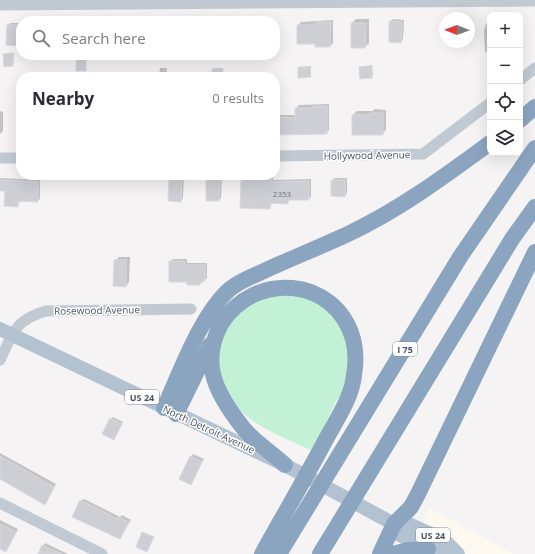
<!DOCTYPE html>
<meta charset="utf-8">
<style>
:root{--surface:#fff;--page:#f2f2f3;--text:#2b2b33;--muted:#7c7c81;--line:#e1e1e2}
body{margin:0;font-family:"Open Sans",sans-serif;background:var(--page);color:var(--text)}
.controls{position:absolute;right:12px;top:12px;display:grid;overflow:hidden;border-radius:8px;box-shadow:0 4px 16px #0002}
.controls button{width:36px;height:36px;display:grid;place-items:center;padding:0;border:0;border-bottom:1px solid var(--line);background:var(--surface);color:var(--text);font:20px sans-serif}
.compass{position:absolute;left:439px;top:12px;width:36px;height:36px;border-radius:50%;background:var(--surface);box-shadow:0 4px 16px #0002;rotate:271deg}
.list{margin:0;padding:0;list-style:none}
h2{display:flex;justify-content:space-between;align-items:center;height:52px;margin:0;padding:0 16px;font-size:17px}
h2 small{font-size:13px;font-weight:400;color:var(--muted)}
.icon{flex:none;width:22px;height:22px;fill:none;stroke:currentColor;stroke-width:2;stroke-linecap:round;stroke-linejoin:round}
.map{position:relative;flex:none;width:535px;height:554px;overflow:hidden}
.search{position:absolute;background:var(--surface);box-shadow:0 4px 16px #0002;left:16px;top:16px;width:264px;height:44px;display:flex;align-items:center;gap:10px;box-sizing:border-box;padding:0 14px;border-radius:16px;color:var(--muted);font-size:15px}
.panel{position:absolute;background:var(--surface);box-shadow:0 4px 16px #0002;left:16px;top:72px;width:264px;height:108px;border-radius:16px}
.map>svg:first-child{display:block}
</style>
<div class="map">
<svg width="535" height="554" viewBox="0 0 535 554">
<rect width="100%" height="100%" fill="#f5f3f3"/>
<path fill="#fdf9ef" d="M430 508 514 554H411Z"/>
<path fill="#c3f1d5" d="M272 293 313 298 342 325 352 359 341 398 337 399 313 451C292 441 267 432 248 417 219 394 208 351 232 320 235 316 238 311 241 308 250 302 262 298 272 293Z"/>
<path fill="#0003" d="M84 18H96V21H80Z
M117 19H128V21H115Z
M228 19H241V21H226Z
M356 19H369V43L365 47 352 23Z
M393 19 404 20 403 39 401 42 390 22Z
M192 20 212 21H191Z
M333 20V43L330 46 316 43 298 25 301 22Z
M489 20 490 53 485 52 484 31 486 24Z
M10 23H21V44L8 25Z
M5 53H14L13 65 5 66Z
M372 65 373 76 360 77V67Z
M311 66 310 76 299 68 300 67Z
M160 68H167L166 77H159Z
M214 68H223V77H213Z
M329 104V130L326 133H275V115H296V108L299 105Z
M375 109 386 110V130L382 134 353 115 357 111H373Z
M0 111 3 112V131L0 134Z
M210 177H222L221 198 219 200 207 179Z
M261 177H273V180L311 179V197L308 199H290L287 203H272L270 208 242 181 244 179H258Z
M0 178 40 180V199L37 201H20L18 206 6 190H0Z
M172 178H184L183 198 181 201 170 180Z
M335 178H347V193L344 196 332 181Z
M119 257H130L129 282 126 286 115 261Z
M173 259H187V263H207V278L200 284 188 281 170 262Z
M113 417 123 422 114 439 111 419Z
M0 453 56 484 45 503 0 478Z
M193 454 204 459 191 484V457Z
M84 499 120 517 122 515 131 520 120 538 81 501Z
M0 520 18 529 6 551 0 548Z
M45 543 68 554H39Z"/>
<path fill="#cdcfd5" stroke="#d7d9de" d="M389 21 402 22 401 43 389 42Z
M316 22H331L330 47H315V44H297V25H316Z
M351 23H366L365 48H351Z
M7 25H21V46L6 45Z
M13 53V66L4 67 3 54Z
M76 59H86V71H76Z
M372 66V78L360 79 359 67Z
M298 67H310L311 77 298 78Z
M212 69H223V77H212Z
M313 106H327V134L276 135V117L295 118V108H313Z
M370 113H383V135H352V115H370Z
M206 179H220L219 201H206Z
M257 179H271V182L309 181V200H288V204L270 203V209L240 208 241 181H257Z
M0 180 38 182V202L18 201V207L4 206 5 191H0Z
M169 180H182L181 202 168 201Z
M331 180H345V197L331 196Z
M114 260H126V287L113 286Z
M169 261H185V265H205V281H200V285H187V282H169Z
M110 418 122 424 114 440 102 434Z
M0 456 54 487 45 505 0 479Z
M190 456 202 462 191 485 179 479Z
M80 500 110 515 117 519 118 517 129 522 120 539 72 517Z
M0 524 16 532 6 552 0 549Z
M142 532 154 537 147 552 136 547Z
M42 545 62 554H38Z"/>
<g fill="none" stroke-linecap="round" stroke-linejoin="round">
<path stroke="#c1cad2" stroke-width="11" d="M0 5 535 1
M520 80 535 68
M275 156 423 154 490 103
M0 158H21
M0 360C13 333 15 320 46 311L191 309
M0 503 102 554"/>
<path stroke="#b3c2d1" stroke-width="14" d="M0 329 285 465 394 524 398 534 428 549 456 554
M394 524 404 522 444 540 458 554"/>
<path stroke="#8ba5c1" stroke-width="16" d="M520 120 535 107
M164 408C180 373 201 314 230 289 239 281 253 276 264 271 292 258 320 247 348 234 399 210 445 176 490 143
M176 414 210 345
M262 554C283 516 305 479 325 441 336 420 352 398 354 375 356 363 356 350 353 339 335 276 254 271 221 324 213 339 209 357 213 374 217 393 232 414 244 429 255 442 272 453 285 465
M279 554 460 257 535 148
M320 554 512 239 535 207
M380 554 394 524 411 507 418 494 535 252
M393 554 408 550 428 549"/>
</g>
<g text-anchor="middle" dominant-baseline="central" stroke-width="3" stroke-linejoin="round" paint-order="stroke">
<g font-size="8" fill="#6b747e">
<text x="282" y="193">2353</text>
</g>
<g fill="#fff" stroke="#808990" stroke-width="1">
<rect x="393" y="342" width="24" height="14" rx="3"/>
<rect x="125" y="390" width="34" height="14" rx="3"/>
<rect x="416" y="528" width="34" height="14" rx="3"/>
</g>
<g font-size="9" font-weight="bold" fill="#4a5661">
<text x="405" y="349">I 75</text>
<text x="142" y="397">US 24</text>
<text x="433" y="535">US 24</text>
</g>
<g font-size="10" fill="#4a5661" stroke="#fff">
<text transform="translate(367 155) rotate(-1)">Hollywood Avenue</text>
<text transform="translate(97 310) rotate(-1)">Rosewood Avenue</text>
<text transform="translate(209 429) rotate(25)">North Detroit Avenue</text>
</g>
</g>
</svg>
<div class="controls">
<button>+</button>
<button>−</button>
<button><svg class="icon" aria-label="locate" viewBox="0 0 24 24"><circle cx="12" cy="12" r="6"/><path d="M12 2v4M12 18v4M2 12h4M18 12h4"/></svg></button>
<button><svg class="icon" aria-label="layers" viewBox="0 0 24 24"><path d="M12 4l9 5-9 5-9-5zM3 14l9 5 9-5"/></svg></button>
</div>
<svg class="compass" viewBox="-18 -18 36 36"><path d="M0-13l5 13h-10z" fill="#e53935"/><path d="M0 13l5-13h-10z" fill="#7c7c81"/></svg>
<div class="search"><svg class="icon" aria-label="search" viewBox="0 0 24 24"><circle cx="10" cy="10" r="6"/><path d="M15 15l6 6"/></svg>Search here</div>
<section class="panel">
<h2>Nearby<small>0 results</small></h2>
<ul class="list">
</ul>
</section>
</div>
